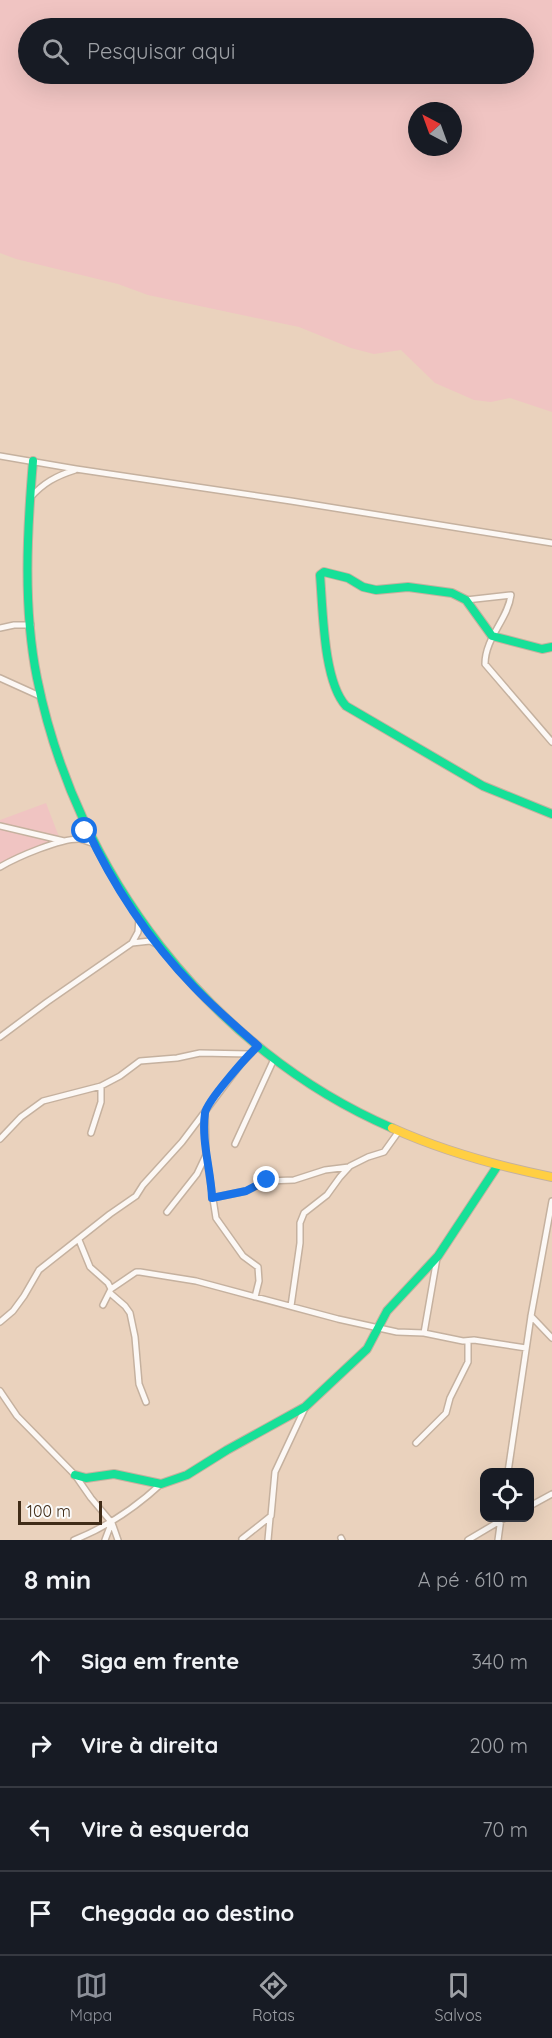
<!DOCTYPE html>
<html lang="pt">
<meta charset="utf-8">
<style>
:root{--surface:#171b24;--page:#20242c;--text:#f1f3f6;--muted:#9ea1a6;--line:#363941;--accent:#8c9099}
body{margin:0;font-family:Quicksand,sans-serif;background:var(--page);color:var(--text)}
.controls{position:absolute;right:18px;bottom:18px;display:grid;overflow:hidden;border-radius:12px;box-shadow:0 6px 24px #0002}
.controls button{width:54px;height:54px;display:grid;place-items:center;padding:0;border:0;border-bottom:2px solid var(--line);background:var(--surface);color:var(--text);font:30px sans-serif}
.compass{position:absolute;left:408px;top:102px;width:54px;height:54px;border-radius:50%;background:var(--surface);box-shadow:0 6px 24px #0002;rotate:319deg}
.scale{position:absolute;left:18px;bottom:15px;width:84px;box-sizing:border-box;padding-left:6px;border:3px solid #402c18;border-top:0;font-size:16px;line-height:21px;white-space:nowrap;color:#402c18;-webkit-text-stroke:4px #fbfbfb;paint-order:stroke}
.stop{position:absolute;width:18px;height:18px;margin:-14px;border:4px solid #1a73e8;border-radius:50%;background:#fff}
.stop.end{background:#1a73e8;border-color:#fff;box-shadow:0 2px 6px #0008}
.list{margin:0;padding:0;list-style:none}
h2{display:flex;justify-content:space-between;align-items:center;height:78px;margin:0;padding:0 24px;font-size:26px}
h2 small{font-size:20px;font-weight:400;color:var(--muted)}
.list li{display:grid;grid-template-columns:39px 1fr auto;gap:18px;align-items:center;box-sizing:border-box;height:84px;padding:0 24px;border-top:2px solid var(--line)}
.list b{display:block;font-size:22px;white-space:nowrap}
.list em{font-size:20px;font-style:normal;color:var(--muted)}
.icon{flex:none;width:33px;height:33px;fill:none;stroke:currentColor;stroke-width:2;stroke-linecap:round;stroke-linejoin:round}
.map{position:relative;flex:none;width:552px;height:1540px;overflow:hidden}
.search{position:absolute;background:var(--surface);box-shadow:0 6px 24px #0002;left:18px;right:18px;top:18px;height:66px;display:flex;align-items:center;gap:15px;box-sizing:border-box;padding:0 21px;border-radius:33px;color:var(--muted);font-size:22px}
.sheet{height:414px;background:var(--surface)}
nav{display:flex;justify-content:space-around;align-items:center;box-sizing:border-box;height:84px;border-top:2px solid var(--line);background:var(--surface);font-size:16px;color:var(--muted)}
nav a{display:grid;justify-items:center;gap:3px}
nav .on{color:var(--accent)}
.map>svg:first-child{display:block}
</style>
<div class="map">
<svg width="552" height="1540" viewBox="0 0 552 1540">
<rect width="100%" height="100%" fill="#ead2bd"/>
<path fill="#f0c4c2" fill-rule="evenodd" d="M0 0H552V412L510 398 491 402 474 400 435 383 401 350 374 354 351 348 299 327 148 295 118 284 16 259 0 253ZM28 28H524V74H28ZM417 111H453V147H417Z
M46 803 61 842 0 866V820Z"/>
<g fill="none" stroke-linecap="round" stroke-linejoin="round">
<defs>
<path id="street" d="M0 456 76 469 291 501 552 543
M30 498C43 483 56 476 75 470
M466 600 511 595C508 619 485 638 485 664L552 742
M0 628 14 625H31
M0 678 42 697
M0 826 64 841
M0 867C17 857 61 838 80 839 85 840 89 842 94 844
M132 943 150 941 158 945
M0 1037 47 1002 132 943 138 932 139 918
M205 1112 206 1154 216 1218 243 1256 258 1267 259 1281 255 1297
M91 1133 101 1102V1086
M0 1139 21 1117 43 1101 101 1086 120 1076 140 1061 177 1058 200 1053 249 1054
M235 1144 274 1059
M212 1198 246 1191 267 1181 294 1180 325 1170 349 1167
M167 1212 197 1174 206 1155
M79 1240 90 1267 108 1283 111 1289
M110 1293 125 1306 130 1313 135 1337 139 1384 146 1402
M103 1305 111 1289 136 1272H140L196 1281 338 1319 397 1332 424 1333 463 1341 474 1340 526 1348
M291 1306 300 1243V1223L304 1213 327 1195 340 1177 350 1166 368 1157 384 1152 399 1131
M531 1316 552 1338
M0 1322 13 1311 24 1296 39 1270 110 1214 136 1196 143 1185 182 1142 240 1065 258 1046
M424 1333 437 1258
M0 1391 17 1416 75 1475 91 1498 112 1523 118 1540
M416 1443 446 1413 450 1398 468 1362V1342
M508 1472 531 1316 552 1201
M530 1506 552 1494
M341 1538 342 1540
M242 1539 271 1516 275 1472 305 1408
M74 1540C107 1527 135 1508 161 1484
M105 1540 111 1524
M268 1540 270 1518
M468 1540 505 1518
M498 1540 501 1518"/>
<path id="fast" d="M33 461C27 532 23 608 37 678 76 872 209 1049 392 1128
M552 647 542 649 492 636 466 600 452 593 408 587 376 590 363 587 348 578 324 572 320 575C323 609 323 681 346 706L483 786 552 814
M75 1475 86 1478 114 1474 161 1484 187 1475 227 1450 305 1407 367 1349 387 1311 438 1256 498 1165"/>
<path id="slow" d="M392 1128C443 1151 497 1166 552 1177"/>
</defs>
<use href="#street" stroke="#c5b19f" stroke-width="8"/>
<use href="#fast" stroke="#c5b19f" stroke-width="10"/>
<use href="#slow" stroke="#c5b19f" stroke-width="10"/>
<use href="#street" stroke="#fcf8f5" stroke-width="5"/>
<use href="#fast" stroke="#16e098" stroke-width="8"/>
<use href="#slow" stroke="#ffcf43" stroke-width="8"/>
</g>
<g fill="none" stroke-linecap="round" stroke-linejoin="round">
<path stroke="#1a73e8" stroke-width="8" d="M85 831 86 827C112 884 150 942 194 987 214 1008 236 1026 258 1046 247 1056 207 1101 205 1113 201 1141 211 1170 212 1198L246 1191 267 1180"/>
</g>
</svg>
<div class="controls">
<button><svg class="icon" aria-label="locate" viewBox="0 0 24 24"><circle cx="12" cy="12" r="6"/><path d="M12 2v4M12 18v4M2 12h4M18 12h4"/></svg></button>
</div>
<svg class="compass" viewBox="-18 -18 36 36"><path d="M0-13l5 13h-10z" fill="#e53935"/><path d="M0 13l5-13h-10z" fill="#9ea1a6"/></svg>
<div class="scale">100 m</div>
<div class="stop" style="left:85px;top:831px"></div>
<div class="stop end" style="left:267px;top:1180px"></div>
<div class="search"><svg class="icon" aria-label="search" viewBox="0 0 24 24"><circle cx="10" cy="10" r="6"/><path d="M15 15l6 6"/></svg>Pesquisar aqui</div>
</div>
<section class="sheet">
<h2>8 min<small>A pé · 610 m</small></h2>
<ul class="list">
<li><svg class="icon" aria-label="ahead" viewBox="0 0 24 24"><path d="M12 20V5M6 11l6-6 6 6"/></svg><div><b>Siga em frente</b></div><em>340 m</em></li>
<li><svg class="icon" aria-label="right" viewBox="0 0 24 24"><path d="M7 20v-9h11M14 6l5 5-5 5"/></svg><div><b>Vire à direita</b></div><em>200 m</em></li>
<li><svg class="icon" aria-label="left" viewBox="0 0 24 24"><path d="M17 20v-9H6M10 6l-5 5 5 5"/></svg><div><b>Vire à esquerda</b></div><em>70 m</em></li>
<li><svg class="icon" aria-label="arrive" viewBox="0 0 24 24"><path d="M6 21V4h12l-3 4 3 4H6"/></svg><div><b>Chegada ao destino</b></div></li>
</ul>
</section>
<nav>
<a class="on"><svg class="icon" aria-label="map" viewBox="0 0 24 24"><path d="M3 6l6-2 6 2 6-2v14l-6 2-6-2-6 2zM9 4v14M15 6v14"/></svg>Mapa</a>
<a><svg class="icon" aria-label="directions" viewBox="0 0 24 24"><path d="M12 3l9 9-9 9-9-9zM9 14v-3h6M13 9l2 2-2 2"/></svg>Rotas</a>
<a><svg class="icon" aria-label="saved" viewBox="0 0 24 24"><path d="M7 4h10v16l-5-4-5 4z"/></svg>Salvos</a>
</nav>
